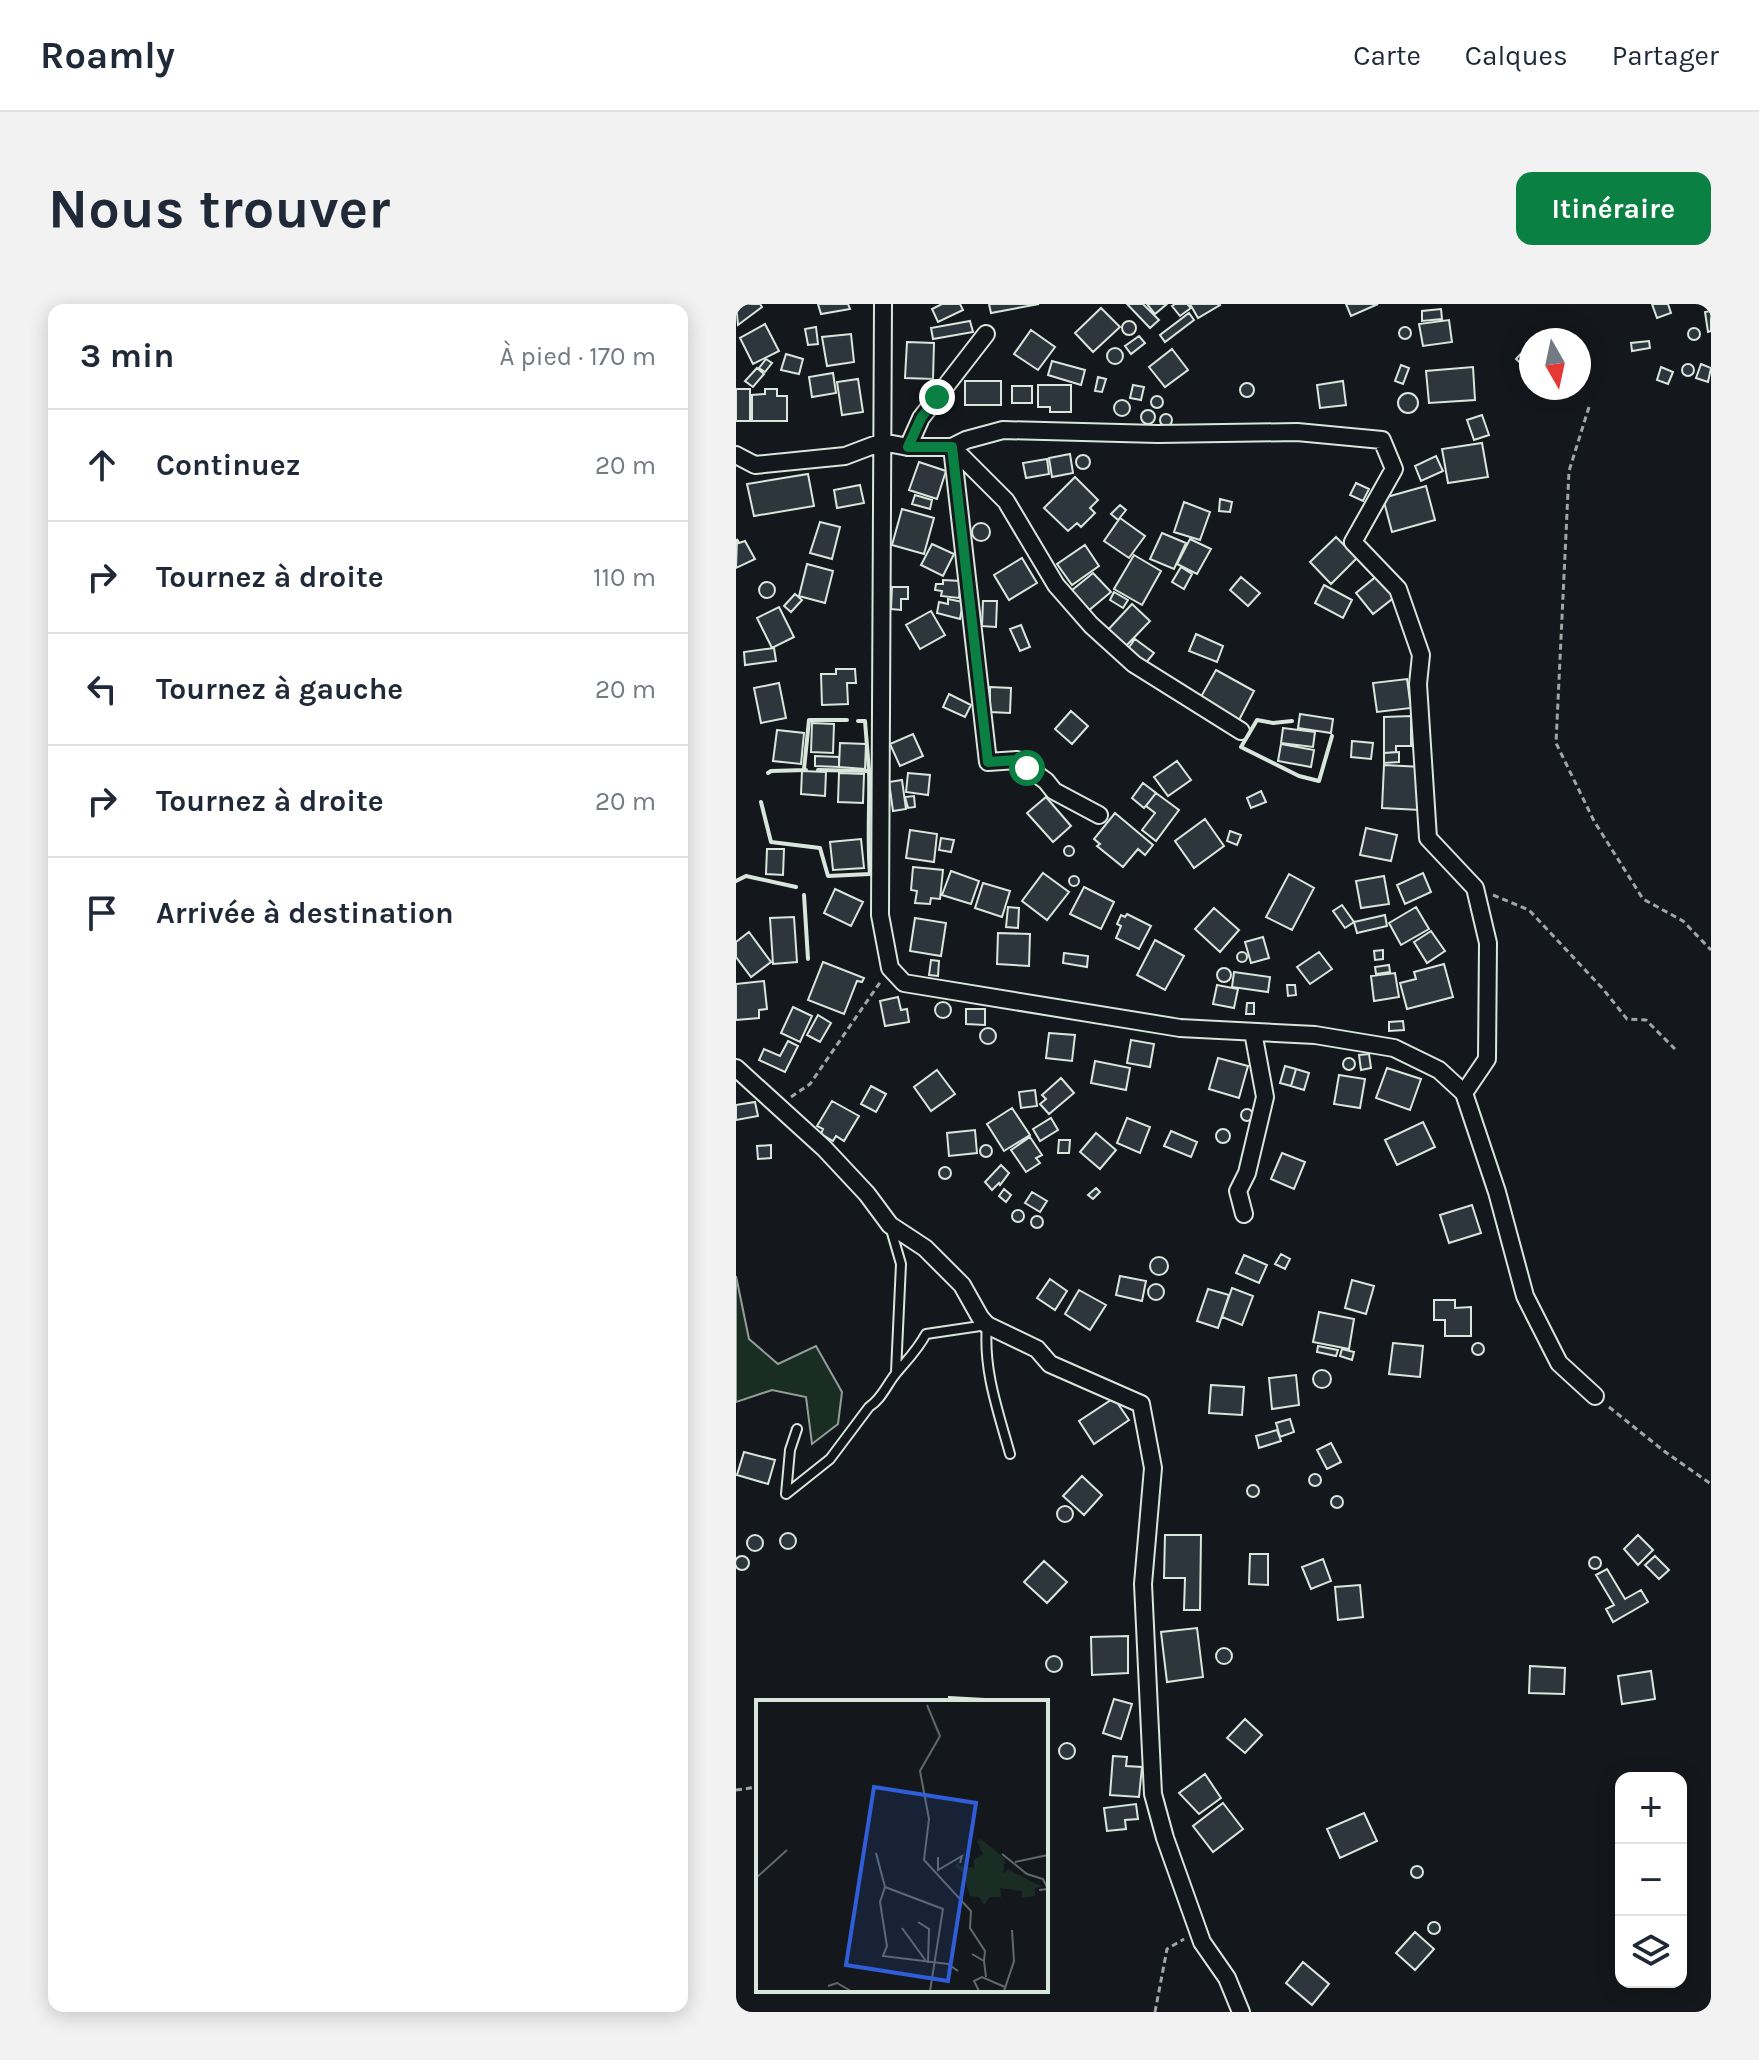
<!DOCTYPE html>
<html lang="fr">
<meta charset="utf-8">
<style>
:root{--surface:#fff;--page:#f2f2f3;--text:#1f2937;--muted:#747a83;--line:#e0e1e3;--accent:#0b8043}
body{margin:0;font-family:Karla,sans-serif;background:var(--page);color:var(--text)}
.controls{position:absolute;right:24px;bottom:24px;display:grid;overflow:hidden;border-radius:16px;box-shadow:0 4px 20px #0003}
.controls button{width:72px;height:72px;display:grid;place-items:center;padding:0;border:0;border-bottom:2px solid var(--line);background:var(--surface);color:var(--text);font:40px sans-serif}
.compass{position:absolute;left:783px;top:24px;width:72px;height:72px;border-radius:50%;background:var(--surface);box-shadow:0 4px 20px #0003;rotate:171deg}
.stop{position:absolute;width:24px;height:24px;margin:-18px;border:6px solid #0b8043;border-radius:50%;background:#fff}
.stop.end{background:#0b8043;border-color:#fff;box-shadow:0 2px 8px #0008}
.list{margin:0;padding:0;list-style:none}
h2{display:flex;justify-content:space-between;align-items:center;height:104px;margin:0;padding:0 32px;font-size:34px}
h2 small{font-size:26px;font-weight:400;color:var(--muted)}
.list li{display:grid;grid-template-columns:52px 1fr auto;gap:24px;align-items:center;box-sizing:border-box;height:112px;padding:0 32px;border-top:2px solid var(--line)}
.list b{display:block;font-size:30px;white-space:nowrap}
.list em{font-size:26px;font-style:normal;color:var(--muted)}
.icon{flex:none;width:44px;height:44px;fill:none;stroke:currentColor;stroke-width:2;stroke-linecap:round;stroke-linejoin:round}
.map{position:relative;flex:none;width:975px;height:1708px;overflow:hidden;border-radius:16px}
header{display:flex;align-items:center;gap:48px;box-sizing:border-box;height:112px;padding:0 40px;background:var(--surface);border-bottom:2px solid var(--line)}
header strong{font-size:38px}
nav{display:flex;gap:44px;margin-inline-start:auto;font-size:28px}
.intro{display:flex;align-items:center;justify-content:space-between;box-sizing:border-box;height:192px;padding:0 48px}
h1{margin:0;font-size:56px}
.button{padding:20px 36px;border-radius:16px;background:var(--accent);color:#fff;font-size:28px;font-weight:700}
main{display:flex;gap:48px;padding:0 48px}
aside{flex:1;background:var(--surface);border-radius:16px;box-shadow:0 4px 20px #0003}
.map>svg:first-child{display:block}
</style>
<header>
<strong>Roamly</strong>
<nav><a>Carte</a><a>Calques</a><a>Partager</a></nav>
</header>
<div class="intro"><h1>Nous trouver</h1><a class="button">Itinéraire</a></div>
<main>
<aside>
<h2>3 min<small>À pied · 170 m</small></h2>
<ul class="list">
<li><svg class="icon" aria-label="ahead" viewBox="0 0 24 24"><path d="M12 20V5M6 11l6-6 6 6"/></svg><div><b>Continuez</b></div><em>20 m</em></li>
<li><svg class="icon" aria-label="right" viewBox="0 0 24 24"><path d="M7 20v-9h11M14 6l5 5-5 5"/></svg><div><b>Tournez à droite</b></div><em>110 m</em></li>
<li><svg class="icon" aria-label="left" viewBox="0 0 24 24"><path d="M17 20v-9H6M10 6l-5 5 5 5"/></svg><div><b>Tournez à gauche</b></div><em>20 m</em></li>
<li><svg class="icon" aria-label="right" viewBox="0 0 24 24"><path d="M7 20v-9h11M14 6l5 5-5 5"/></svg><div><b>Tournez à droite</b></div><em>20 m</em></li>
<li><svg class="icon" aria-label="arrive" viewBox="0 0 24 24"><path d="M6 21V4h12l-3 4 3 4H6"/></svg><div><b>Arrivée à destination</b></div></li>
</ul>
</aside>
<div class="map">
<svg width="975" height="1708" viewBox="0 0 975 1708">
<rect width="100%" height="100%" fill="#14181c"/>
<path fill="#1a2d24" stroke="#939e99" stroke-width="2" d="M0 972 13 1035 42 1060 80 1042 106 1088 102 1120 76 1140 70 1093 36 1086 0 1098Z"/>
<path fill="#2c363c" stroke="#d8e6dc" stroke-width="2" d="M0 0H24L26 3 2 21Z
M82 0H112L114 5 85 10Z
M206 0H224L227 6 202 18 196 5Z
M253 0H303L255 9Z
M391 0H407L423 16 414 24Z
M411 0H431L419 10Z
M439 0H451L455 4 444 12 436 2Z
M454 0H483L484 1 462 14Z
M610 0H642L615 12Z
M916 0H932L935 9 921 14Z
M365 4 384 23 357 48 339 29Z
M705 5 706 15 686 17V7Z
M975 7V27L972 28 969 8Z
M453 9 458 16 429 38 424 31Z
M713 16 716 38 687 42 683 20Z
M234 17 237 28 197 35 195 24Z
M386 24a7 7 0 1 1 14 0a7 7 0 1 1-14 0Z
M29 20 43 47 17 60 4 34Z
M80 23 82 40 72 41 69 25Z
M663 29a6 6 0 1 1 12 0a6 6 0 1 1-12 0Z
M952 30a6 6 0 1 1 12 0a6 6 0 1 1-12 0Z
M295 26 319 43 302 66 278 50Z
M115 30 118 58 91 62 86 33Z
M403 32 409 39 395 50 389 42Z
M913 37 914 44 896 47 895 39Z
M171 38 198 39 197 75 169 74Z
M795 39V59L790 64 780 55Z
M371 52a8 8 0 1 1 16 0a8 8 0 1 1-16 0Z
M436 45 452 66 429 83 413 63Z
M50 50 67 55 63 70 45 66Z
M30 55 36 59 29 68 23 64Z
M316 57 349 66 345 81 312 71Z
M965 60 975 64 972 78 960 74Z
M946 66a6 6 0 1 1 12 0a6 6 0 1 1-12 0Z
M665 61 673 64 667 80 659 77Z
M737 63 739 96 693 99 690 67Z
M925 63 937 68 932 80 921 76Z
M21 64 28 70 17 83 9 77Z
M97 69 100 89 76 93 73 73Z
M362 73 370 75 366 88 359 87Z
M122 75 127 108 106 111 101 78Z
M229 77H265V101H229Z
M607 77 610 101 584 104 581 81Z
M504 86a7 7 0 1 1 14 0a7 7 0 1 1-14 0Z
M302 81H335V108H314V103H302Z
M397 81 408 83 405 96 394 94Z
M276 82H296V99H276Z
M0 85H14V117H0Z
M29 85H41V92H51V117H16V91L29 90Z
M662 99a10 10 0 1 1 20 0a10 10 0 1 1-20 0Z
M415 98a6 6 0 1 1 12 0a6 6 0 1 1-12 0Z
M378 104a8 8 0 1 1 16 0a8 8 0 1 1-16 0Z
M405 113a7 7 0 1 1 14 0a7 7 0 1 1-14 0Z
M424 116a6 6 0 1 1 12 0a6 6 0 1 1-12 0Z
M746 111 753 131 738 136 731 116Z
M746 139 752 173 712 179 706 145Z
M334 150 337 169 316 173 313 154Z
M340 158a7 7 0 1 1 14 0a7 7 0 1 1-14 0Z
M700 152 707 167 685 177 679 162Z
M311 155 313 170 290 174 287 159Z
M183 158 210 167 201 195 173 186Z
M72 170 78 202 18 212 11 180Z
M339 173 362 196 354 204 359 209 345 223 341 219 332 227 308 204Z
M620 179 633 185 627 197 614 191Z
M124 181 128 199 101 204 98 186Z
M690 182 699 216 656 228 647 194Z
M179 191 196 196 194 205 176 200Z
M484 195 496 198 494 208 483 207Z
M448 198 474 208 464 236 438 228Z
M384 201 390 206 382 216 375 210Z
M166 205 198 214 188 250 156 241Z
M384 214 409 232 393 254 368 237Z
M84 218 104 223 96 255 74 249Z
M236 228a9 9 0 1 1 18 0a9 9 0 1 1-18 0Z
M426 229 450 239 438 265 414 255Z
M600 233 621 254 595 280 574 258Z
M1 235 3 239 9 237 19 255 0 264Z
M454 235 475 245 461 270 441 260Z
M196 240 218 250 207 272 185 261Z
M349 241 363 262 336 281 321 260Z
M398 251 425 267 406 301 378 285Z
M286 254 301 279 273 296 258 271Z
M71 260 97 267 89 299 63 292Z
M445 263 456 270 448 285 436 278Z
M357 269 375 288 352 307 335 287Z
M642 271 660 292 637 310 620 289Z
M505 273 524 289 512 302 494 286Z
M207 276 225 277 223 294 205 292 206 287 199 286 200 280H207Z
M23 286a8 8 0 1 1 16 0a8 8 0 1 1-16 0Z
M588 281 616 296 607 314 579 299Z
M156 283H172V295H165V306L155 305Z
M378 288 392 296 387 304 374 296Z
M59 290 66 296 55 308 48 302Z
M212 295 227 298 224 315 201 309 203 298 212 300Z
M247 297H261L260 323 246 322Z
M396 300 414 317 388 344 370 328Z
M43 303 58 333 36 344 21 314Z
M195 307 209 331 184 345 170 321Z
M285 321 294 343 284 347 274 325Z
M460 330 487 342 481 358 453 347Z
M399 335 418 349 409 360 391 346Z
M38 344 40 357 9 361 8 348Z
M100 365H119L120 379H111L112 400 86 401 85 370H100Z
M480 366 518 387 501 420 462 398Z
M671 375 675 404 641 408 637 379Z
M43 379 50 414 25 419 18 384Z
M254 383 275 384 274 409 254 408Z
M213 390 235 401 229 413 207 403Z
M335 407 352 422 336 440 319 425Z
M564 410 597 415 595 429 562 424Z
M675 412V442H660V448L648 449V413Z
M76 419 98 420 97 449 75 448Z
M547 424 579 428 577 443 545 439Z
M41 426 68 429 65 460 37 457Z
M177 430 187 452 164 462 154 440Z
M616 437 637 439 635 455 615 453Z
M104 439 130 440 129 465 103 463Z
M545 440 578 446 575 463 542 457Z
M663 448V458L648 459V449Z
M79 452 103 453V463L79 462Z
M441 457 455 476 432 492 418 473Z
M648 461 686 463 684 506 646 504Z
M66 467 90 468 89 492 65 490Z
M103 469 128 470 127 499 102 498Z
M172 469 194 471 192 491 170 488Z
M166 476 170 505 157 507 153 478Z
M407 479 420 489 408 504 396 494Z
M525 487 530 498 515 504 511 494Z
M420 489 443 506 420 537 406 526 419 509 410 502Z
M178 492 179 503 172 504 169 493Z
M310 493 335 522 317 538 291 509Z
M379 509 417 541 409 551 402 545 387 563 361 542 364 540 358 535Z
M469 515 488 542 458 564 439 537Z
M630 524 661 531 655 557 624 551Z
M174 526 201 530 198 558 170 554Z
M494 527 505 531 501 541 491 537Z
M205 534 218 536 215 548 203 546Z
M125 535 128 564 97 566 94 538Z
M328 547a5 5 0 1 1 10 0a5 5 0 1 1-10 0Z
M31 545H48L47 571 30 570Z
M177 563 207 566 204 595 195 594 194 600 179 599 181 587 175 586Z
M215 567 243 577 235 600 206 591Z
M307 569 333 588 311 616 286 597Z
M687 569 695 588 669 600 661 581Z
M553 570 578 584 556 626 530 613Z
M333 577a5 5 0 1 1 10 0a5 5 0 1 1-10 0Z
M648 572 653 600 625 604 620 577Z
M247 579 274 587 266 613 239 604Z
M348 583 378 598 365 625 334 610Z
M99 585 127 598 115 622 88 609Z
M606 601 618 618 609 624 597 607Z
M272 603 283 604 282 624 270 623Z
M680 603 693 625 665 641 653 619Z
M478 604 503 626 484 648 459 625Z
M391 610 415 622 403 645 380 634 385 622 381 620 385 611 389 613Z
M649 611 651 622 621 629 618 618Z
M58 613 61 658 37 660 34 614Z
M179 614 210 619 205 652 174 647Z
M695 627 709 647 691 659 678 638Z
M13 628 35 658 15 673 0 653V638Z
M262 629 294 630 293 662 261 660Z
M527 633 533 654 515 659 509 638Z
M419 636 448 652 429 686 401 671Z
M647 646V655L639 656 638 647Z
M501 653a5 5 0 1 1 10 0a5 5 0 1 1-10 0Z
M583 648 596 665 574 680 561 663Z
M328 649 352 652 351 663 327 659Z
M195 656 203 657 202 672 193 671Z
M87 658 128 674 126 678 121 677 108 710 72 696Z
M708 660 717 693 671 705 664 679 680 675 678 668Z
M653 661 654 668 640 670 639 663Z
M481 671a7 7 0 1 1 14 0a7 7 0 1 1-14 0Z
M498 668 534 673 532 688 496 683Z
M659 669 663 693 638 697 635 672Z
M28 677 31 705 23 706V714L0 716V680Z
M481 681 502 685 498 704 477 700Z
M551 681H559L560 691 552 692Z
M162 693 165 706 171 705 173 718 149 722 144 697Z
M199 706a8 8 0 1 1 16 0a8 8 0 1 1-16 0Z
M511 699H518V710H510Z
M57 703 76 712 64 738 45 729Z
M230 705H249V721L230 720Z
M82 711 95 719 84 738 71 731Z
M667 717 668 726 653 727V718Z
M244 732a8 8 0 1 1 16 0a8 8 0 1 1-16 0Z
M313 729 339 731 336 757 310 754Z
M395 736 418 740 414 763 391 759Z
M52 737 62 742 49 768 23 756 28 745 44 752Z
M633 750 635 764 625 766 623 751Z
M607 760a6 6 0 1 1 12 0a6 6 0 1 1-12 0Z
M482 754 512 762 503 794 473 785Z
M359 757 394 764 390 786 355 779Z
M549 762 560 765 555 782 544 779Z
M651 764 685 775 674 806 640 794Z
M560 765 573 769 568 786 555 782Z
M201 766 219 790 195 807 178 783Z
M603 771 629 775 624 804 598 800Z
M325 774 338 789 313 810 304 800 310 795 306 791Z
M135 782 150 790 140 808 125 800Z
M299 786 301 802 285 804 283 788Z
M96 797 123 812 108 837 100 832 97 837 85 830 87 825 81 822Z
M19 798 22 812 0 816V801Z
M276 804 294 831 268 847 251 820Z
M505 811a6 6 0 1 1 12 0a6 6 0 1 1-12 0Z
M315 814 322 826 304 837 297 825Z
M391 814 414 823 404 849 381 839Z
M687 818 699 843 661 861 649 836Z
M480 832a7 7 0 1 1 14 0a7 7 0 1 1-14 0Z
M239 826 241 849 213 852 211 829Z
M435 827 461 838 455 853 428 842Z
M360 829 380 846 364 865 344 848Z
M294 833 306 851 300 854 304 859 290 868 275 846Z
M323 836H334L333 849H322Z
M244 847a6 6 0 1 1 12 0a6 6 0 1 1-12 0Z
M35 841V854L22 855 21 842Z
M546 849 569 858 558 885 535 875Z
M265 861 273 869 264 881 263 879 256 886 249 878Z
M203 869a6 6 0 1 1 12 0a6 6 0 1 1-12 0Z
M360 884 364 888 357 895 352 891Z
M268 885 275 891 270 898 263 892Z
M296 888 311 897 304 908 289 899Z
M736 901 745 929 713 939 704 911Z
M276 912a6 6 0 1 1 12 0a6 6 0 1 1-12 0Z
M295 918a6 6 0 1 1 12 0a6 6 0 1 1-12 0Z
M545 950 554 955 549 965 539 960Z
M508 951 531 961 523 979 500 969Z
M414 962a9 9 0 1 1 18 0a9 9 0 1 1-18 0Z
M384 972 410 977 406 997 380 991Z
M314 975 331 987 319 1006 301 994Z
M616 976 638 982 630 1010 609 1004Z
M412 988a8 8 0 1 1 16 0a8 8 0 1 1-16 0Z
M496 984 517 992 506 1021 486 1013Z
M472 985 493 991 482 1024 461 1017Z
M343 986 370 1001 354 1026 329 1010Z
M698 996H719V1004L735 1003V1032H709V1016H698Z
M583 1008 618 1015 613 1045 577 1038Z
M657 1039 687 1042 684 1073 653 1070Z
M736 1045a6 6 0 1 1 12 0a6 6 0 1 1-12 0Z
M582 1042 602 1046 600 1052 581 1048Z
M606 1045 618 1048 616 1056 604 1052Z
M577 1075a9 9 0 1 1 18 0a9 9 0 1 1-18 0Z
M560 1071 563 1101 536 1105 533 1074Z
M475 1081 508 1083 506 1111 473 1109Z
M378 1094 393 1116 358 1140 343 1117Z
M554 1115 558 1128 544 1133 540 1119Z
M541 1126 545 1137 523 1144 520 1132Z
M595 1139 605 1158 591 1165 581 1146Z
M8 1148 39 1156 32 1180 1 1171Z
M573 1176a6 6 0 1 1 12 0a6 6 0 1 1-12 0Z
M346 1172 366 1191 348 1211 327 1192Z
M511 1187a6 6 0 1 1 12 0a6 6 0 1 1-12 0Z
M595 1198a6 6 0 1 1 12 0a6 6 0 1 1-12 0Z
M321 1210a8 8 0 1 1 16 0a8 8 0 1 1-16 0Z
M44 1237a8 8 0 1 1 16 0a8 8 0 1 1-16 0Z
M11 1239a8 8 0 1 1 16 0a8 8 0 1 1-16 0Z
M429 1231H465L464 1306H448L449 1274H428Z
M902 1231 917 1246 902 1261 888 1245Z
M514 1250H532V1281L513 1280Z
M-1 1259a7 7 0 1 1 14 0a7 7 0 1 1-14 0Z
M919 1252 933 1266 923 1275 909 1261Z
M853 1259a6 6 0 1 1 12 0a6 6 0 1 1-12 0Z
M587 1255 595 1277 575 1285 566 1263Z
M308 1257 331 1278 311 1299 288 1278Z
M871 1265 889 1295 905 1286 912 1298 877 1318 870 1305 878 1301 860 1271Z
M624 1281 627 1313 602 1316 599 1283Z
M461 1324 467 1373 431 1378 425 1328Z
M392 1332V1369L356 1371 355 1333Z
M480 1352a8 8 0 1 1 16 0a8 8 0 1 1-16 0Z
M310 1360a8 8 0 1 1 16 0a8 8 0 1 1-16 0Z
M794 1362 829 1364 828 1390 793 1389Z
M915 1367 919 1395 886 1400 882 1372Z
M213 1393 248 1395V1398H213Z
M378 1395 396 1400 385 1435 367 1429Z
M509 1415 526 1431 509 1449 491 1434Z
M323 1447a8 8 0 1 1 16 0a8 8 0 1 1-16 0Z
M377 1452 391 1453 390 1462 406 1463 403 1493 374 1491Z
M469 1470 485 1494 463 1510 443 1489Z
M487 1499 507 1525 477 1548 457 1522Z
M400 1500 402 1515 389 1516 390 1525 371 1527 368 1504Z
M628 1509 641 1537 604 1554 591 1525Z
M675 1568a6 6 0 1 1 12 0a6 6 0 1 1-12 0Z
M692 1624a6 6 0 1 1 12 0a6 6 0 1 1-12 0Z
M679 1628 698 1645 679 1666 660 1649Z
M567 1658 593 1680 576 1701 550 1679Z"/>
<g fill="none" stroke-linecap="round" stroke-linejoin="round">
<defs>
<path id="lane" d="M154 922 165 960 160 1068
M61 1125 54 1146 50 1190 94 1155 133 1103C147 1094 151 1079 162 1067 173 1054 182 1045 190 1030L251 1021C247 1066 262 1107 274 1150"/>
<path id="street" d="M147 0 144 611 154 664 168 679 444 724 579 731 658 744 703 766 728 789 761 888 789 992 823 1059 859 1092
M172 143 185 114 250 30
M216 143 252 458 281 456 310 477 318 487 363 511
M216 143 270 197 320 281 355 321 398 360 505 427
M0 151 19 161 109 152 146 138 172 143H216L230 136 267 126 422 130 561 128 646 136 658 165 617 238 662 285 685 351 682 380 692 534 739 584 752 639 751 755 728 789
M0 764 88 844 131 890 154 921 189 944 226 981 244 1013 251 1021 301 1045 314 1060 405 1100 417 1164 407 1280 417 1490 429 1534 466 1638 491 1674 505 1708
M508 910 502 887 511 869 529 793 517 728"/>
</defs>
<use href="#lane" stroke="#d8e6dc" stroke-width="12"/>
<use href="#street" stroke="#d8e6dc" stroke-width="20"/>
<path stroke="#9da8a2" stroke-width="3" stroke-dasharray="6 4" stroke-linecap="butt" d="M853 103 833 167 820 439 858 517 907 595 947 617 975 646
M757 591 793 606 867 685 891 715 910 716 939 745
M55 793 74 780 145 677
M873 1103 928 1147 975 1180
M0 1486 22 1483
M419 1708 431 1645 448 1635"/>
<use href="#lane" stroke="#14181c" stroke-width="8"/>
<use href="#street" stroke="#14181c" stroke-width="16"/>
<path stroke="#d8e6dc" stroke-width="4" d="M122 417H129L133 467
M556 417 537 419 521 416 505 443 563 472 583 477 596 432
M68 465 73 416H111
M32 469 35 467 70 466
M25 498 35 538 84 544 92 572 134 570C131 535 134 502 133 467L82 466
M0 577 10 572 60 583
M68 591 72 655"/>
</g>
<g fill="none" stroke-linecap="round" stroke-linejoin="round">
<path stroke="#0b8043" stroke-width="10" d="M201 93 185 114 172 143H216L252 458 281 456 291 464"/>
</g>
<g transform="translate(20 1396)">
<rect width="292" height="292" fill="#14181c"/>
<path d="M225 139 249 159 247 174 252 169 286 187 279 188V196L266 198V191L244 188 245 197H234L228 205 223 197 214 196 207 173 199 166 203 161V166L218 168V160L227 154 221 141Z" fill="#1a2d24"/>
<path fill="none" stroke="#626a69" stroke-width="2" d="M171 5 184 36 164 71 173 119 168 160 215 211 214 228 229 251 228 261M120 153 129 187 124 202 131 246 127 256 192 264 202 271M246 154 271 174 287 179 292 189 283 190M182 157V170L206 156 204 163M259 162 292 155M0 178 31 150M129 187 187 209 174 291M162 222 173 229 172 263M146 228 170 261M216 254 228 261 230 277M72 286 81 283 95 291M223 291 218 281 226 277 249 287M248 291 258 261 256 230"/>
<path fill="#305dd8" fill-opacity="0.15" stroke="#305dd8" stroke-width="4" d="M118 87 220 103 192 281 90 265Z"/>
<rect width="292" height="292" fill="none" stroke="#d8e6dc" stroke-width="4"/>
</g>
</svg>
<div class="controls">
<button>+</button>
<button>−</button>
<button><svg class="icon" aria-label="layers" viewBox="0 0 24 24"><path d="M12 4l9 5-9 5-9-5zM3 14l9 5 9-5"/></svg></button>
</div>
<svg class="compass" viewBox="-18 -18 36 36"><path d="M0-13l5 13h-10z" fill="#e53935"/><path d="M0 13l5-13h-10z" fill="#747a83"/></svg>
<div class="stop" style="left:291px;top:464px"></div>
<div class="stop end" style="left:201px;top:93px"></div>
</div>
</main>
